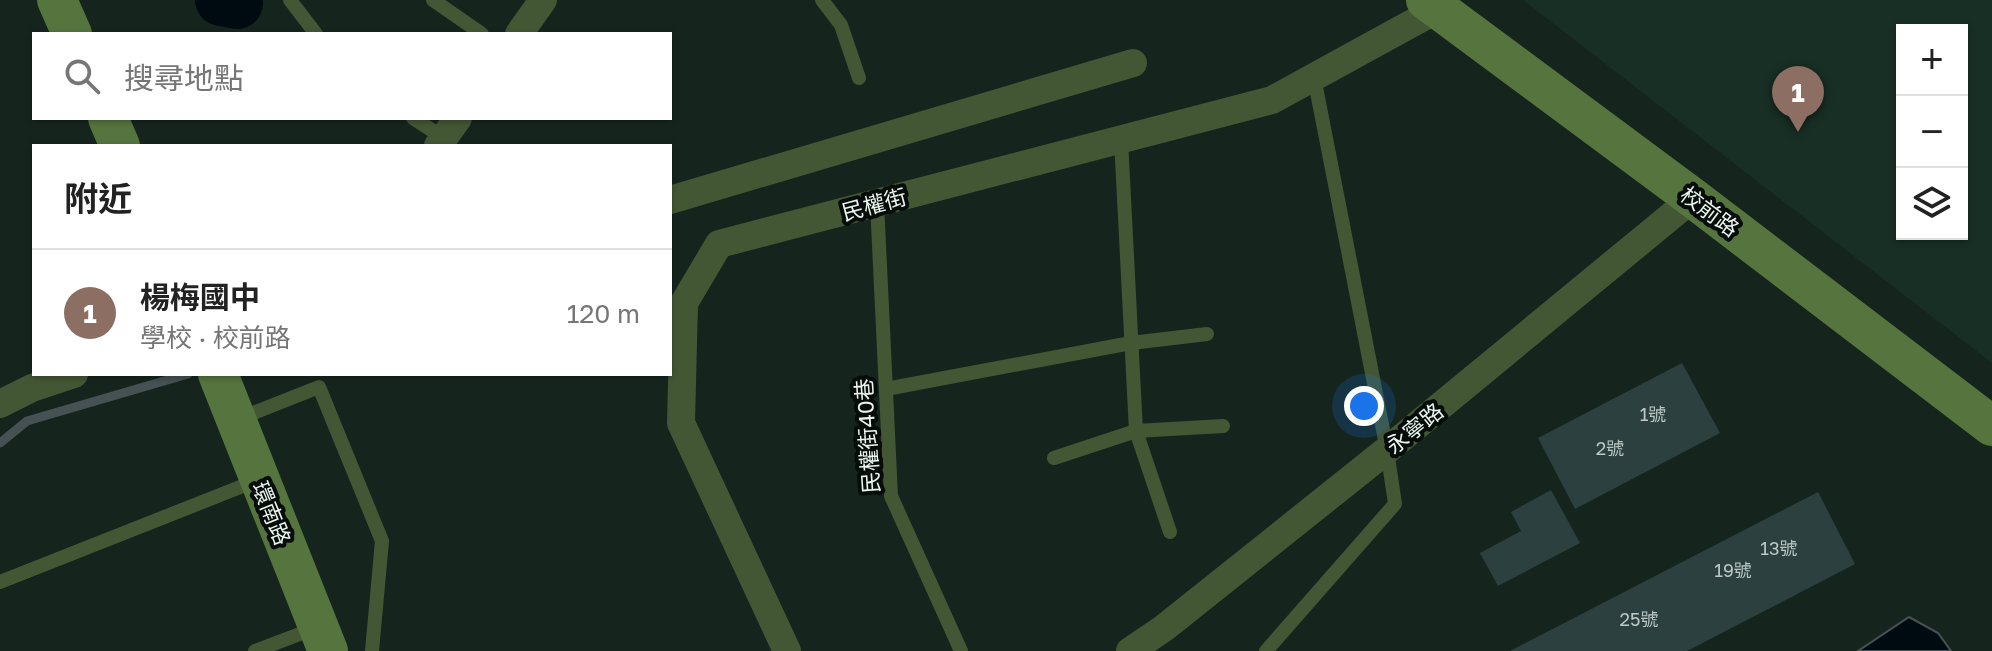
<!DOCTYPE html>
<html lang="zh-TW">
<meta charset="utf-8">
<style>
:root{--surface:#fff;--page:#f6f6f6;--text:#222;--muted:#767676;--line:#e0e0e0;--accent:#111827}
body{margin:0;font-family:"Golos Text","Noto Sans TC",sans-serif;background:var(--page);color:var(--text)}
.controls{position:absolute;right:24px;top:24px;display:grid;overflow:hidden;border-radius:0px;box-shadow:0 2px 6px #0004}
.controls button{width:72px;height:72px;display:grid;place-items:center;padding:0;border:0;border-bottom:2px solid var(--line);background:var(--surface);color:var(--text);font:40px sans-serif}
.you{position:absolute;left:1364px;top:406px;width:28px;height:28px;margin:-20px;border:6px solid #fff;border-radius:50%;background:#1a73e8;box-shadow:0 0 0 12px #1a73e833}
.badge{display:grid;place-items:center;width:52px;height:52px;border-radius:50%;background:var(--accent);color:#fff;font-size:26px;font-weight:700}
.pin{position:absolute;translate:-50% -66px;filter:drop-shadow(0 2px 4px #0008)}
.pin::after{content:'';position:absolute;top:42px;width:28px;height:24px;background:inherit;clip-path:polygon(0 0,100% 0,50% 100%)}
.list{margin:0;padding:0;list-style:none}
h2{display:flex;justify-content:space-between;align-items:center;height:104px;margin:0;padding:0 32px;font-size:34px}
h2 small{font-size:26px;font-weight:400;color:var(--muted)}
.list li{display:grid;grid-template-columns:52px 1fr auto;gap:24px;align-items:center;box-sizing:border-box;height:128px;padding:0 32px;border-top:2px solid var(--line)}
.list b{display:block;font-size:30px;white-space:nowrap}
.list p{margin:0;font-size:26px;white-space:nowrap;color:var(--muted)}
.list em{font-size:26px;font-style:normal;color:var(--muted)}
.icon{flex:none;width:44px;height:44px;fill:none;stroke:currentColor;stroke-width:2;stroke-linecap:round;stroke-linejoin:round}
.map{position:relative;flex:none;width:1992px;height:651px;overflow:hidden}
.search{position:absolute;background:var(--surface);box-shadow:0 2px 6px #0004;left:32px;top:32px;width:640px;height:88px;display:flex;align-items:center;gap:20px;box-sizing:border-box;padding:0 28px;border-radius:0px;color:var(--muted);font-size:30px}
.panel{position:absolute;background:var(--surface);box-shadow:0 2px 6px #0004;left:32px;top:144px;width:640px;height:232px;border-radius:0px}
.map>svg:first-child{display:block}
</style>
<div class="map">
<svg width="1992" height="651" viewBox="0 0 1992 651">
<rect width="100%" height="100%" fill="#15251d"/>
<path fill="#182f25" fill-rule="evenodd" d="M1523 0H1992V363ZM1902 30H1962V234H1902Z"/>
<path fill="#000b11" stroke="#465154" stroke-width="2" d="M1909 617 1938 633 1951 651H1858Z"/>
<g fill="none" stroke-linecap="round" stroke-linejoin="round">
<path stroke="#465154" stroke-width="9" d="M0 443 27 421 188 374"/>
<path stroke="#000b11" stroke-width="52" d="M221 0 237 3"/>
</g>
<path fill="#2c4040" d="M1682 363 1720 433 1575 509 1538 438Z
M1551 490 1580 543 1498 586 1480 553 1521 531 1511 512Z
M1818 492 1855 564 1774 606 1687 651H1510Z"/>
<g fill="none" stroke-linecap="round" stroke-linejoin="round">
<path stroke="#435735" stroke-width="14" d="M290 0 316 34
M433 0 482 34
M822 0 841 25 859 78
M413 118 444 138
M1121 140 1136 431 1170 532
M877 203 891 496 961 651
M886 389 1131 343 1207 334
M238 419 319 387 382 541 372 651
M1054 458 1136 431 1223 426
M0 582 258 480
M255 651 318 627
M1266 651 1395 504 1387 450 1314 77"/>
<path stroke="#435735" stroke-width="28" d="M519 34 543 0
M438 146 458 118
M670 200 1133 63
M0 404 32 388 74 374
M787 651 681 423 684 303 719 244 1272 100 1438 9
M1130 651 1164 628 1387 450 1693 198"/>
<path stroke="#56753e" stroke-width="40" d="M57 0 72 34
M1426 0 1693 198 1992 426
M108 118 120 146
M218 374 328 651"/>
</g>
<g text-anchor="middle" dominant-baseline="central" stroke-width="8" stroke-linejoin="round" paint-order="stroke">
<g font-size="18" fill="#bbc8c3">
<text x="1653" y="414">1號</text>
<text x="1610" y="448">2號</text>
<text x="1779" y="548">13號</text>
<text x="1733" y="570">19號</text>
<text x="1639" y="619">25號</text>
</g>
<g font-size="22" fill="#ebf5ef" stroke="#060c09">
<text transform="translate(874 204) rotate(-15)">民權街</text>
<text transform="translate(1710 211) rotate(37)">校前路</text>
<text transform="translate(1414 428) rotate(-39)">永寧路</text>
<text transform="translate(867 436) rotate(-94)">民權街40巷</text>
<text transform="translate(272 513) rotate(68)">環南路</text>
</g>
</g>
</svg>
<div class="controls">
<button>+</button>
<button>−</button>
<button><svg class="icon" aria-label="layers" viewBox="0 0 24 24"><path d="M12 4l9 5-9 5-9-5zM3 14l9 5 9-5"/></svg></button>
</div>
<div class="you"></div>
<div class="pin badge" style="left:1798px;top:132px;background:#8d6e63">1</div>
<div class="search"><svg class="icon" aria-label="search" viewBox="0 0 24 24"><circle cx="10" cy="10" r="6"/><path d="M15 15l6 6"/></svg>搜尋地點</div>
<section class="panel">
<h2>附近<small></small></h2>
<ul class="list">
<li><span class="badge" style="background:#8d6e63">1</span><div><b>楊梅國中</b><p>學校 · 校前路</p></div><em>120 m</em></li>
</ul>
</section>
</div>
